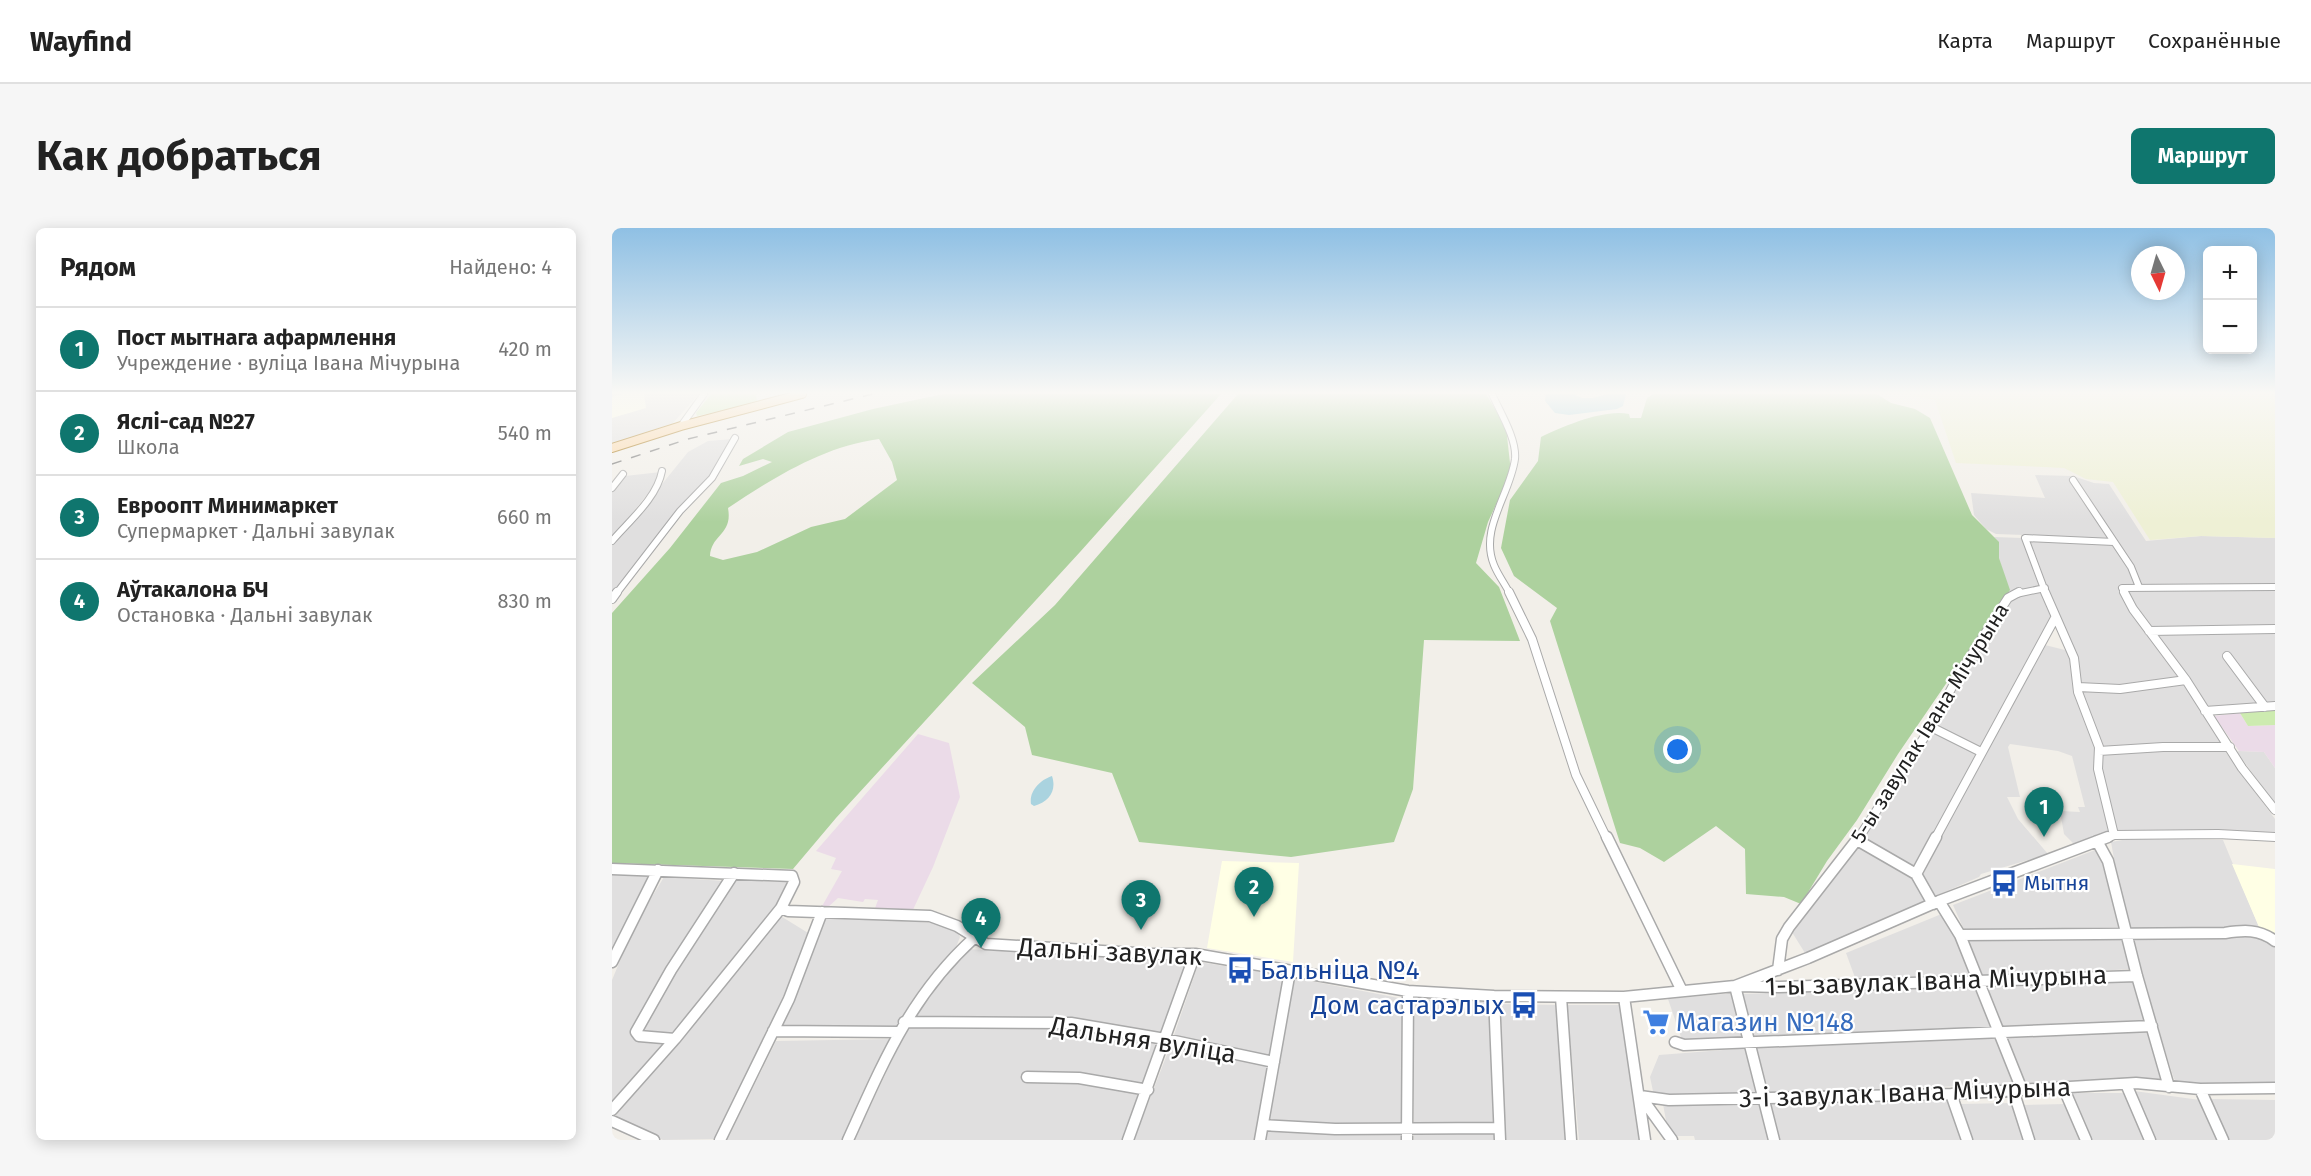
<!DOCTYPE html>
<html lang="ru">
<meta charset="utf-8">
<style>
:root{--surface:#fff;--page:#f6f6f6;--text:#222;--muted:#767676;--line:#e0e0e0;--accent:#0f766e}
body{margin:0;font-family:"Fira Sans",sans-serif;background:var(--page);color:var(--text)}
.controls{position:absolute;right:18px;top:18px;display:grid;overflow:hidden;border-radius:9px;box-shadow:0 3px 15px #0003}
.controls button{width:54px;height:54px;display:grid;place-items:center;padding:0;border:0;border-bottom:2px solid var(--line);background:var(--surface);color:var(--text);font:30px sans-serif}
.compass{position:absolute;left:1519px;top:18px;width:54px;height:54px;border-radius:50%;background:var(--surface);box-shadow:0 3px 15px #0003;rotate:175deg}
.you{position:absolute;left:1066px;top:522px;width:21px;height:21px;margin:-15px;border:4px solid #fff;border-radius:50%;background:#1a73e8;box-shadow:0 0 0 9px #1a73e833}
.badge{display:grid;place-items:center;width:39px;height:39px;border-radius:50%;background:var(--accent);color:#fff;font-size:20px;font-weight:700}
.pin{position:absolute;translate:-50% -50px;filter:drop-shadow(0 2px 3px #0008)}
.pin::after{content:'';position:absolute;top:32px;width:21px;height:18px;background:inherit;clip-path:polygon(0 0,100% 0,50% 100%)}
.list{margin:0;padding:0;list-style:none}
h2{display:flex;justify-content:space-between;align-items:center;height:78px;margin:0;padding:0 24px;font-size:26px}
h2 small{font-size:20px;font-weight:400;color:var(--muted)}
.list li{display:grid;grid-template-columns:39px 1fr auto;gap:18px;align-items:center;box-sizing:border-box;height:84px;padding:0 24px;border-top:2px solid var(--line)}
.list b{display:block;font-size:22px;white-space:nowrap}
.list p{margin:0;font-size:20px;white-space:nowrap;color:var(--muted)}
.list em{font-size:20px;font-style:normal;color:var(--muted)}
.map{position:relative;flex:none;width:1663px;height:912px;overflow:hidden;border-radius:9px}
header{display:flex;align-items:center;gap:36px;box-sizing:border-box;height:84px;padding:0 30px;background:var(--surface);border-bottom:2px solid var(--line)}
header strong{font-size:28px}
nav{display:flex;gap:33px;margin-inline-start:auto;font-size:21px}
.intro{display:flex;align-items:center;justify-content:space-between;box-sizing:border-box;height:144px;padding:0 36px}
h1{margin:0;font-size:42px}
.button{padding:15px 27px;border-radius:9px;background:var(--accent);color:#fff;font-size:21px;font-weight:700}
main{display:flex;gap:36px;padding:0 36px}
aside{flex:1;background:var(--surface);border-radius:9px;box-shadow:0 3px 15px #0003}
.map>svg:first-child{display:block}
</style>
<header>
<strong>Wayfind</strong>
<nav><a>Карта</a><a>Маршрут</a><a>Сохранённые</a></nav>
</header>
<div class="intro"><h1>Как добраться</h1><a class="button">Маршрут</a></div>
<main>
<aside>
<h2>Рядом<small>Найдено: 4</small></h2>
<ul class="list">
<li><span class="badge">1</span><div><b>Пост мытнага афармлення</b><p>Учреждение · вуліца Івана Мічурына</p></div><em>420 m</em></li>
<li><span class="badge">2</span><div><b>Яслі-сад №27</b><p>Школа</p></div><em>540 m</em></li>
<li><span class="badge">3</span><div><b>Евроопт Минимаркет</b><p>Супермаркет · Дальні завулак</p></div><em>660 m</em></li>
<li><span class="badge">4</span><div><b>Аўтакалона БЧ</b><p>Остановка · Дальні завулак</p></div><em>830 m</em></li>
</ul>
</aside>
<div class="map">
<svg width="1663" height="912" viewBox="0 0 1663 912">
<rect width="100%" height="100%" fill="#f2efe9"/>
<path fill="#e0dfdf" d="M0 166H87L61 195 0 216Z
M121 211 98 250 4 364H0V318L76 224 96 213Z
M49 244V249L0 311V262L13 248Z
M1423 247 1461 248 1482 255 1497 256 1534 313 1589 308 1663 310V475L1589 481 1615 526 1663 591V604L1504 602 1469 462 1425 335 1412 307 1384 306 1374 301 1362 287 1359 265 1433 270Z
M1382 309 1410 310 1422 339 1441 390 1425 415 1457 423 1483 511V541L1500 603 1462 616 1452 606 1448 583 1468 584 1466 579H1473L1460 528 1446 523 1398 516 1396 519 1408 569H1395L1406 591 1436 626 1369 646 1367 649 1193 725 1178 701 1312 516 1399 371 1387 330V315Z
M1627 523 1652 524 1663 540V576L1625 524Z
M1522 610 1611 612 1647 699 1663 706V855L1631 858 1567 855 1562 851 1531 753 1503 636 1499 614Z
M1483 622 1492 629 1512 700 1353 704 1341 677Z
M0 647 41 648 0 731Z
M52 649 112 653 21 806 56 814 0 877V752L23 697Z
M119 652 175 654 176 657 166 680 65 806 28 804 57 749Z
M1332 685 1360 750 1245 755 1234 725Z
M167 687 201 708 106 911 51 912 3 889Z
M215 688 324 695 344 702 348 709 343 722 325 741 283 801H169Z
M1510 706 1519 741 1372 750 1356 711Z
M355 721 577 733 552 808 463 793 296 792 330 744Z
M587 734 675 748 661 831 561 810Z
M683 750 792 771V897L723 898 656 894Z
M1523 751 1536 795 1390 800 1373 757Z
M1363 758 1380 800 1142 812 1129 766Z
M1122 765 1136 814 1071 815 1056 771Z
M800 770 878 774 883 895 802 897Z
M886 776 948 777 958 912H892Z
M955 777H1007L1012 784 1029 912H967Z
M296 799H465L547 814 512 912H242Z
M1536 804 1549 851 1414 856 1394 808Z
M1384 810 1404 856 1157 865 1144 819Z
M279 811 234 912H115L164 813Z
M559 816 658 837 645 912H522Z
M1137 820 1148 866 1042 868 1038 849 1047 827Z
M1522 863 1588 872 1606 912H1542Z
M1459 865H1512L1533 912H1480Z
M1598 871 1663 872V912H1617Z
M1337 872 1350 912H1168L1158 875Z
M1399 875 1412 912H1360L1348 876Z
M1051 876H1149L1158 912H1083L1082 908H1063L1055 898Z
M1454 876 1469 912H1423L1410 877Z
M654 903 729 906 793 905V912H652Z
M802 903 883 904V912H802Z"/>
<path fill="#ebdbe8" d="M1628 485 1636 498 1663 497V540L1652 524 1627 523 1602 488Z
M306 506 337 515 348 569 321 639 299 686 262 683 266 672 253 671 251 674 226 670 215 680H209L230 643 219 641 224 630 204 623Z"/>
<path fill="#ffffe5" d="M11 166H32L34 180 0 190V169Z
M610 633 687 635 681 734 595 720Z
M1620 636 1663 641V706L1647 699Z"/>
<path fill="#eef0d5" d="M1290 166H1663V310L1589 308 1538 312 1501 254 1474 251 1452 240 1344 235 1323 172Z"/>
<path fill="#cdebb0" d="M99 166H144L145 175 85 188 84 185Z
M1663 482V497L1636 498 1628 485Z"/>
<path fill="#add19e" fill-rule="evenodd" d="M331 166H609L468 324 224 590 181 641 0 635V385L58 320 109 255 131 248 160 234 151 231 127 238 131 231 176 204 261 181ZM267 211 280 234 285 252 233 291 199 299 145 324 111 332 98 328C99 306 121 307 116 280 161 250 212 218 267 211Z
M626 166H874L894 199 899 244 876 294 864 335 887 359 908 413 812 412 801 561 782 614 679 629 527 614 500 545 420 527 413 499 360 455 443 377Z
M1041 166H1265L1279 175 1303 181 1318 190 1360 287 1387 314V330L1398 362 1286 526 1245 592 1215 633 1189 676 1172 669 1134 666 1133 621 1104 598 1052 634 1028 620 1008 615 938 393 945 380 902 348 889 320 898 272 926 233 929 209C953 198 991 181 1017 186L1018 190H1029L1035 170Z"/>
<path fill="#aad3df" d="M934 166H961L970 170H981L995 166H1014L1011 178 1005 181 957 187 943 185 933 173Z
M440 548C445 563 437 574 422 578L419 576C417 563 428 552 440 548Z"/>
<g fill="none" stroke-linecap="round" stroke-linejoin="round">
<defs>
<path id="minor-far2" d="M880 166C888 184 905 211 903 231 898 267 867 301 882 337 886 347 893 356 898 366
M69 198 92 166
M1461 252 1519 339 1527 359
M0 260 11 246
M0 313C17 293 45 270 50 243
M4 366 68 283 100 250 123 210
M1404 366 1433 360
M1434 366 1413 310 1502 314
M1513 366 1510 360 1663 359"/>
<path id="minor-far1" d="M897 364 920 411 964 547 995 611
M1433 364 1462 430 1466 464 1487 519 1486 541 1502 607
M1512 364 1521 381 1574 452 1630 540 1663 582
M0 371 5 364
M1537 403 1663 401
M1615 428 1653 479
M1466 459 1508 461 1574 452
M1593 483 1663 478
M1319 499 1369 524
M1487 523 1551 519H1618
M1246 611 1319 499 1347 446 1396 370 1407 364
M1323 611 1443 390
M1492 611 1502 607 1606 606 1663 609"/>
<path id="minor" d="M995 609 1070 763
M1245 612 1304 646
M1485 613 1496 633 1525 748 1557 859
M0 641 180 648 182 654 169 680 63 811 0 882
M1327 673 1348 707 1410 862
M1321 676 1304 646 1324 609
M169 680 176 683 318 688 345 698 374 716 540 726H583L796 763 882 768 1012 769 1123 758 1196 730 1327 673 1496 609
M1348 707 1613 705C1632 702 1647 701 1663 713
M0 734 46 642
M1166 742 1170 711 1177 699 1247 609
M1123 758 1162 912
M1128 758 1167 759 1525 748
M882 768 888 912
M949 769 959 912
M1012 769 1033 912
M292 794 459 795 553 811 662 834
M161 803 286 804
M63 811 27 808 24 804 59 742 122 645
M1063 814 1072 817 1540 798
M415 849 467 850 536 862
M1514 856 1538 912
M1452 861 1474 912
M1588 861 1611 912
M1401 862 1417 912
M1339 866 1355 912
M1028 868 1057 872 1339 866 1524 855 1588 861 1663 860
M1029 869 1060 912
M0 893 42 912
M651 897 723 901 887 900
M108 912 177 771 210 684
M236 912C271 835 298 768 362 710
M516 912 583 726
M648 912 678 743
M795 912 796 763"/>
<path id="major" d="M0 220 69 198 190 166"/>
</defs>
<use href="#minor-far2" stroke="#a9a9a9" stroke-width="8"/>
<use href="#minor-far1" stroke="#a9a9a9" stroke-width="10"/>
<use href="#minor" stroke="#a9a9a9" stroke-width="13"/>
<use href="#major" stroke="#a06b00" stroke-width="10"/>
<use href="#minor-far2" stroke="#fff" stroke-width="6"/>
<use href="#minor-far1" stroke="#fff" stroke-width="8"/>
<use href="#minor" stroke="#fff" stroke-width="10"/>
<use href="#major" stroke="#fcd6a4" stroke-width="8"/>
<path stroke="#707070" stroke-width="1.5" stroke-dasharray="10 10" stroke-linecap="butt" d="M0 236 76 211 261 166"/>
</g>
<linearGradient id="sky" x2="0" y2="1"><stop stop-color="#8fc0e4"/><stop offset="0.56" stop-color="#f9f8f5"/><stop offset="1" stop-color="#f9f8f5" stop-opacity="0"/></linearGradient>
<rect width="1663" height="294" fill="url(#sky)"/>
<defs>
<symbol id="bus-bare" viewBox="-9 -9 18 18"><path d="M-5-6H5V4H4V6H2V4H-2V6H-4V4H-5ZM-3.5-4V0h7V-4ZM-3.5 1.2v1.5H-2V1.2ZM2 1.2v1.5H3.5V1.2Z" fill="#1a4fb4" stroke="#fff" stroke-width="2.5" paint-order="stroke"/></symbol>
<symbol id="supermarket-bare" viewBox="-9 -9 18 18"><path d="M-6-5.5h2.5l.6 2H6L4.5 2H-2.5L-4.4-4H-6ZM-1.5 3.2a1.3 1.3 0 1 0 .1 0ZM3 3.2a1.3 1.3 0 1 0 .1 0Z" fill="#3f7fe0" stroke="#fff" stroke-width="2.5" paint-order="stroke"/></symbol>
</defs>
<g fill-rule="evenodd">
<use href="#bus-bare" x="1373" y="636" width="38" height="38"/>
<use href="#bus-bare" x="609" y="723" width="38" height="38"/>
<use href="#bus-bare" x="893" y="758" width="38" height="38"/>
<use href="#supermarket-bare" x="1025" y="775" width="38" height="38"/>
</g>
<g text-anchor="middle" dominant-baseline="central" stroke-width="4.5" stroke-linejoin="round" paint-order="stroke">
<g font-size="21" fill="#222" stroke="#fff">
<text transform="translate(1318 495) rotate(-58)">5-ы завулак Івана Мічурына</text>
</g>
<g font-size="21" fill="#164399" stroke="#fff" text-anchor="start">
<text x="1412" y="655">Мытня</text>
</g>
<g font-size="26" fill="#222" stroke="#fff">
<text transform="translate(498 724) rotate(3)">Дальні завулак</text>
<text transform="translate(1324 753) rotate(-2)">1-ы завулак Івана Мічурына</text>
<text transform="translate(531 812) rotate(9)">Дальняя вуліца</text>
<text transform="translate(1293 865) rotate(-2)">3-і завулак Івана Мічурына</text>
</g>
<g font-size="26" fill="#164399" stroke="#fff" text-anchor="start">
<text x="648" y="742">Бальніца №4</text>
<text x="892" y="777" text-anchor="end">Дом састарэлых</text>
</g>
<g font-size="26" fill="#366cbe" stroke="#fff" text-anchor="start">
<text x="1064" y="794">Магазин №148</text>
</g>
</g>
</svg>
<div class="controls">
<button>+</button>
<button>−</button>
</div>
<svg class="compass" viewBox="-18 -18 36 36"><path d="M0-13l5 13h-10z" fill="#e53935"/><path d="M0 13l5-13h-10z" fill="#767676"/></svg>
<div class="you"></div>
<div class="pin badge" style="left:1432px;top:609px">1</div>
<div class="pin badge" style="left:642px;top:689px">2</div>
<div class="pin badge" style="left:529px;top:702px">3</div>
<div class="pin badge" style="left:369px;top:720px">4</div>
</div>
</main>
